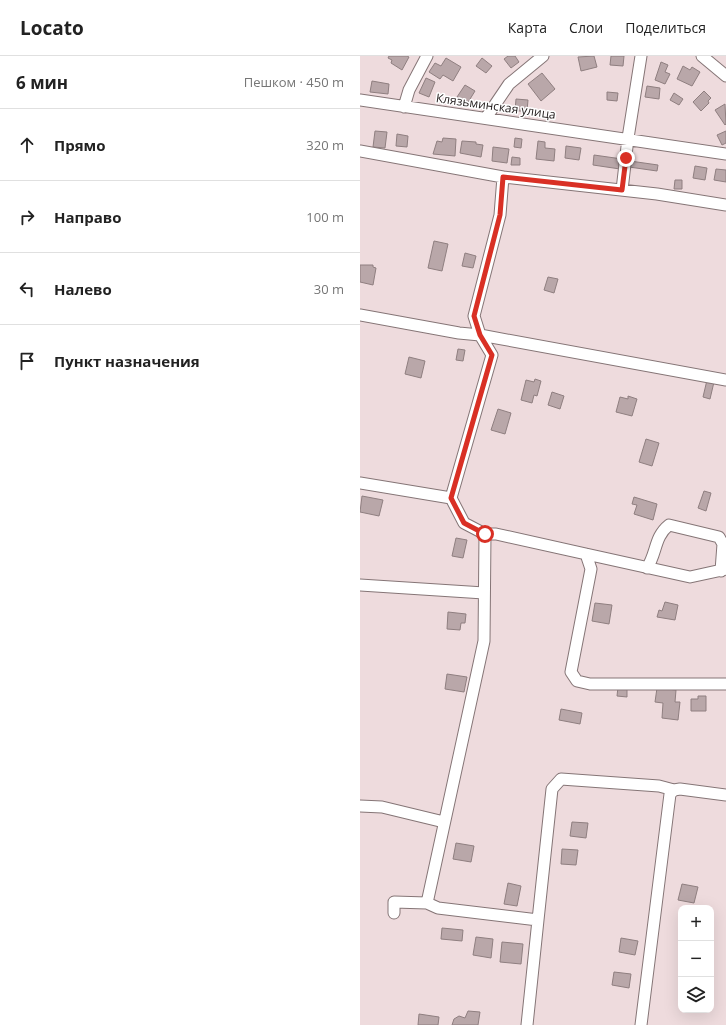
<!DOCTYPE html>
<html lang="ru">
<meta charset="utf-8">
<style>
:root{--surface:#fff;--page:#f2f2f2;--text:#222;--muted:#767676;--line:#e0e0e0}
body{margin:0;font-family:"Open Sans",sans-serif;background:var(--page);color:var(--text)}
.controls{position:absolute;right:12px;bottom:12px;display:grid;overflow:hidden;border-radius:8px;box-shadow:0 4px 16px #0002}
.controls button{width:36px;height:36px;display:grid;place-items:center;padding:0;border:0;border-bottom:1px solid var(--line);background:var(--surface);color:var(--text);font:20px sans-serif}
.stop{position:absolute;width:12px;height:12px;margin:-9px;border:3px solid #d93025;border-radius:50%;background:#fff}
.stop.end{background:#d93025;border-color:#fff;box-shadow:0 1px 4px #0008}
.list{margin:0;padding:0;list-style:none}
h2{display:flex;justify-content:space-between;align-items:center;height:52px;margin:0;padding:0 16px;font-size:17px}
h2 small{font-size:13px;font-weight:400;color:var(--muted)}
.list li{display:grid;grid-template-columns:26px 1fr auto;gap:12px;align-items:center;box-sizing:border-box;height:72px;padding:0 16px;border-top:1px solid var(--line)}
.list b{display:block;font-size:15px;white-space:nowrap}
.list em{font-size:13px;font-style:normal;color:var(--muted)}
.icon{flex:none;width:22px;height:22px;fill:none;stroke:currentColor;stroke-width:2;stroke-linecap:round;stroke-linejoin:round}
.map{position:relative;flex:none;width:366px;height:969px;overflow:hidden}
header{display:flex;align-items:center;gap:24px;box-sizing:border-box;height:56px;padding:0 20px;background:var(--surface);border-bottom:1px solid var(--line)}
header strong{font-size:19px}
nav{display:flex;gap:22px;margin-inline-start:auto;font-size:14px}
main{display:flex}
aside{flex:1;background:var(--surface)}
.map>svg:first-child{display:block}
</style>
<header>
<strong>Locato</strong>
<nav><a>Карта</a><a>Слои</a><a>Поделиться</a></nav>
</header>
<main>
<aside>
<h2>6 мин<small>Пешком · 450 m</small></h2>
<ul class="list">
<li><svg class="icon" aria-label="ahead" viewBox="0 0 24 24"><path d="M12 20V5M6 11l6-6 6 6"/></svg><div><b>Прямо</b></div><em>320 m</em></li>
<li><svg class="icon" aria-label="right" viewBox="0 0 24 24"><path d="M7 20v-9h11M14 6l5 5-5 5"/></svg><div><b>Направо</b></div><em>100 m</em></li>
<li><svg class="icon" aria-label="left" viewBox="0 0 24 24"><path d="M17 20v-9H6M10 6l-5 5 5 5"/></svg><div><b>Налево</b></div><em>30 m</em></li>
<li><svg class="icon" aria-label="arrive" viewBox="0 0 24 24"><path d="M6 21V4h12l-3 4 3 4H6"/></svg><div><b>Пункт назначения</b></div></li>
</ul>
</aside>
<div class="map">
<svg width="366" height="969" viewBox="0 0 366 969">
<rect width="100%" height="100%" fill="#eedbdd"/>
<path fill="#b9a7a9" stroke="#8f7f80" d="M29 0H47L49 1 42 14 31 7 32 4 28 2Z
M148 0H155L159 6 151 12 144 3Z
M234 0 237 11 221 15 218 1Z
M251 0H264L263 10 250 9Z
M86 2 101 11 93 25 83 19 80 23 69 16 75 7 81 10Z
M122 2 132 10 126 17 116 10Z
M301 6 308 9 305 16 310 18 305 28 295 24Z
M323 10 330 14 332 11 340 16 332 30 317 23Z
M182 17 195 33 181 45 168 28Z
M66 22 75 26 69 41 59 37Z
M12 25 29 28 28 38 10 36Z
M105 29 115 35 107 48 97 41Z
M287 30 300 32 299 43 285 41Z
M344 35 351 42 348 45 349 47 341 55 333 46Z
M247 36 258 37 257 45 247 44Z
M314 37 323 43 319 49 310 44Z
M156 43 168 44 167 55H155Z
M365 48 366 68 365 69 355 54Z
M15 75 27 76 25 92 13 91Z
M366 75V87L362 89 357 79Z
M37 78 48 80 47 91 36 90Z
M83 82 96 83 95 100 73 98 77 85 82 86Z
M155 82 162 83 161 92 154 91Z
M102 85 116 86V88L123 89 121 101 100 97Z
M178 85 185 86V92L195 93 194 105 176 103Z
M206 90 221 92 219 104 205 102Z
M133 91 149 93 147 107 132 105Z
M234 99 262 103 260 113 233 109Z
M152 101 160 102V109H151Z
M270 105 298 109 297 115 269 111Z
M335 110 347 112 345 124 333 122Z
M356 113 366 114V126L354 124Z
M315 124H322V133H314Z
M74 185 88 188 82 215 68 212Z
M105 197 116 200 113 212 102 210Z
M0 209H13V211L16 212 13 229 0 226Z
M188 221 198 223 194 237 184 234Z
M98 293 105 294 103 305 96 304Z
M49 301 65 305 61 322 45 318Z
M175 323 181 325 177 340 174 339 172 347 161 344 166 324 174 326Z
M347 324 354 326 350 343 343 341Z
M192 336 204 340 200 353 188 349Z
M268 340 277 343 272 360 256 356 260 341 268 343Z
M138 353 151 357 145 378 131 374Z
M286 383 299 387 292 410 279 406Z
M344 435 351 437 346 455 338 452Z
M2 440 23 444 19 460 0 456Z
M274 441 297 448 293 464 274 458 277 449 272 448Z
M96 482 107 484 103 502 92 500Z
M305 546 318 549 315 564 297 561 299 554 302 555Z
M235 547 252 549 249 568 232 565Z
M88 556 106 558 105 567H101L100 574 87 573Z
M87 618 107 621 104 636 85 633Z
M258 631 267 632V641L257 640Z
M297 632 316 634 315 646H320L318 664 302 662 303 647 295 646Z
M338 640H346V655H331V643H338Z
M201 653 222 657 220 668 199 664Z
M212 766 228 767 226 782 210 780Z
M96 787 114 790 111 806 93 803Z
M202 793 218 794 216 809 201 808Z
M148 827 161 830 157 850 144 848Z
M322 828 338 831 334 847 318 844Z
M82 872 103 874 102 885 81 883Z
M116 881 133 883 131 902 113 899Z
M261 882 278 885 275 899 259 896Z
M142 886 163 888 161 908 140 906Z
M254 916 271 918 269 932 252 929Z
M108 955 120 956 118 969H92L94 963 99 960 105 962Z
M59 958 79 961 78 969H58Z"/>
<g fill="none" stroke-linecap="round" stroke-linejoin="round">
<defs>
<path id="minor" d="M342 0 366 20
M0 44 366 98
M44 51 49 34 67 0
M126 62 149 28 183 0
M0 95 143 121 140 159 114 260 120 279 132 299 91 442 104 467 125 478 124 585 67 847 78 852 178 864 167 969
M143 121 297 138 366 149
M262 134 268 82 281 0
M0 259 99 277 120 279 366 324
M0 427 91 442
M125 478H136L226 498 231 513 211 616 217 625 230 628H366
M226 498 330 521 366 513
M287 512C297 497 294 481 309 469L359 481 363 488 361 515
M0 529 124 537
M0 750 22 751 84 766
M34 857V846L67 847
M178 864 192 733 201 723 299 730 314 734
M281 969 310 738 314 734 320 733 366 739"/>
</defs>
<use href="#minor" stroke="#857576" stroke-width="13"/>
<use href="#minor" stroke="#fff" stroke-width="11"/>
</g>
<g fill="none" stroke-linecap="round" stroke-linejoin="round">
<path stroke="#d93025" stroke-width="5" d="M125 478 104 467 91 442 132 299 120 279 114 260 140 159 143 121 262 134 266 102"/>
</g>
<g text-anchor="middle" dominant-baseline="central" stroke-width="3" stroke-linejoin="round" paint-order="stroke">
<g font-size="12" fill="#221c1c" stroke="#fff">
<text transform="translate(136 50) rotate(8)">Клязьминская улица</text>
</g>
</g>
</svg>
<div class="controls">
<button>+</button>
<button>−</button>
<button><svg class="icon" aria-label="layers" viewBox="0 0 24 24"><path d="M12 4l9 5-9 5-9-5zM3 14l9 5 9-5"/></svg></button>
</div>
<div class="stop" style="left:125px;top:478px"></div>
<div class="stop end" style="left:266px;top:102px"></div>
</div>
</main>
